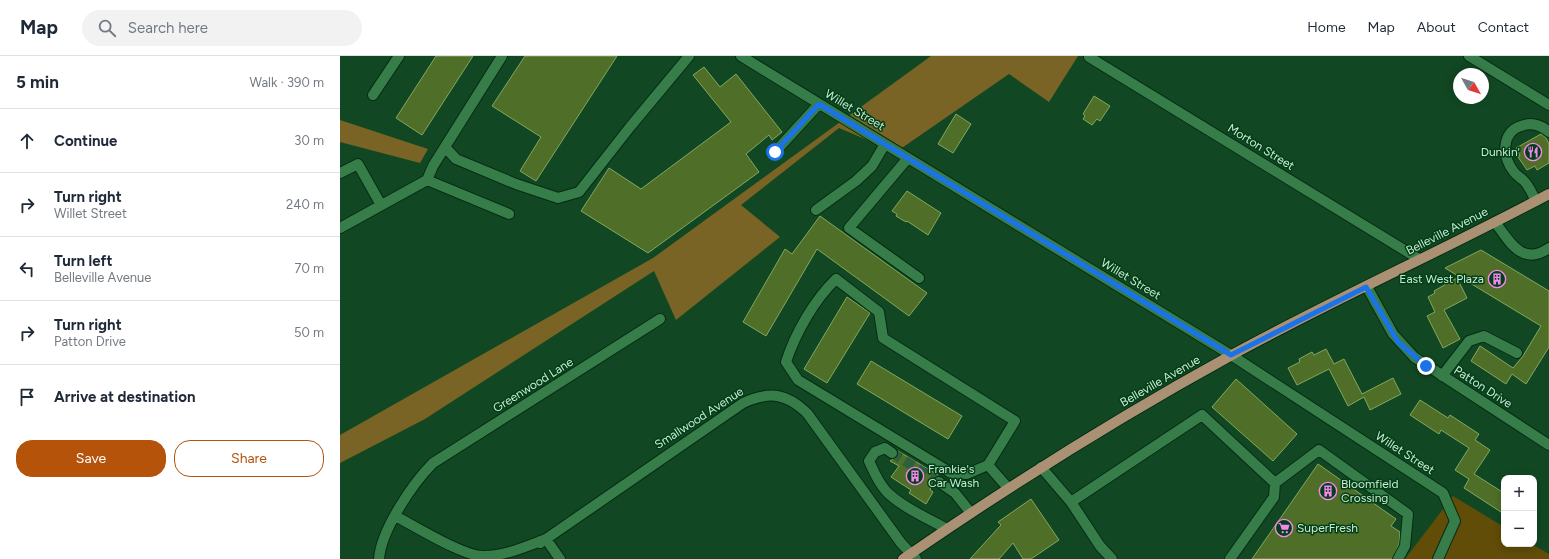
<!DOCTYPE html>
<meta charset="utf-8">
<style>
:root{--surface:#fff;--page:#f2f2f3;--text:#1f2937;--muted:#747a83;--line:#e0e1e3;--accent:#b45309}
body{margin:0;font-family:Figtree,sans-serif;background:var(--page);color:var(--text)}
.controls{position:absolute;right:12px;bottom:12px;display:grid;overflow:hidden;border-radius:8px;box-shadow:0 2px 10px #0003}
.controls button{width:36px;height:36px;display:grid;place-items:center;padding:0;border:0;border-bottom:1px solid var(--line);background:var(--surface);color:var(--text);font:20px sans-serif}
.compass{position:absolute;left:1113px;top:12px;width:36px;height:36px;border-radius:50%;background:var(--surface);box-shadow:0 2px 10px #0003;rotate:129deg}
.stop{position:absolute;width:12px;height:12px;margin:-9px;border:3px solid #1a73e8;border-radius:50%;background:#fff}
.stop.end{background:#1a73e8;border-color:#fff;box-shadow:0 1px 4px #0008}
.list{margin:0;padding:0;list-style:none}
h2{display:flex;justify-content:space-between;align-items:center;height:52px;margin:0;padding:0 16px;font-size:17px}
h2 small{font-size:13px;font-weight:400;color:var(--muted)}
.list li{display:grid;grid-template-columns:26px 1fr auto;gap:12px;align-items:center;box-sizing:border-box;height:64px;padding:0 16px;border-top:1px solid var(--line)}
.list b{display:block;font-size:15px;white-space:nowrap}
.list p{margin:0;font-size:13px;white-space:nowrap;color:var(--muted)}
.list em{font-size:13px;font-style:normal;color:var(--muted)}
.actions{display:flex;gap:8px;padding:12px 16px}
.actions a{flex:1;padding:9px 0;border:1px solid var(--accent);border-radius:16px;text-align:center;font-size:14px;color:var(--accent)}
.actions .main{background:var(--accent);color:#fff}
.icon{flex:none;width:22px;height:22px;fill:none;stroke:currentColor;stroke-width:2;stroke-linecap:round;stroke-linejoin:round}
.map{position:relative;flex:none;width:1209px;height:503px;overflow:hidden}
header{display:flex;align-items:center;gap:24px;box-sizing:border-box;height:56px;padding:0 20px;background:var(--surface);border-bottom:1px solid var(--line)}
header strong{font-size:19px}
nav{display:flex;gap:22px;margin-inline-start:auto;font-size:14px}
.search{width:280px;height:36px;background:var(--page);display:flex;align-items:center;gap:10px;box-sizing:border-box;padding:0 14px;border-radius:22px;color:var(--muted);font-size:15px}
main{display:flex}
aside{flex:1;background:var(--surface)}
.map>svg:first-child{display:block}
</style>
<header>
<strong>Map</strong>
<div class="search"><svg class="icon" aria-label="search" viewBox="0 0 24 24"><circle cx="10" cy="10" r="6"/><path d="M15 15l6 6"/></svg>Search here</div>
<nav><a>Home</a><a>Map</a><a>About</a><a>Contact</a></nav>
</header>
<main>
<aside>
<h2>5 min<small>Walk · 390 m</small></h2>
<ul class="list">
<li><svg class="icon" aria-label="ahead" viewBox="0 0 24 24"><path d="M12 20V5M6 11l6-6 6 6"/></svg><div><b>Continue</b></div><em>30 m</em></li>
<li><svg class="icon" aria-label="right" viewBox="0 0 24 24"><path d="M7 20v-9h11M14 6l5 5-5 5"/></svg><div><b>Turn right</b><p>Willet Street</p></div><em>240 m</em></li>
<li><svg class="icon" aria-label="left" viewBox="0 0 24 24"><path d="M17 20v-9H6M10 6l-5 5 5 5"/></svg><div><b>Turn left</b><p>Belleville Avenue</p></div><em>70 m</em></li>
<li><svg class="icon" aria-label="right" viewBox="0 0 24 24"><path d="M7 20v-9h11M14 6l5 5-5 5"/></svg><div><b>Turn right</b><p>Patton Drive</p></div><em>50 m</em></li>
<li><svg class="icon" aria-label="arrive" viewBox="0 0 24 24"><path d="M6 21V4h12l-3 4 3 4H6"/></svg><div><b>Arrive at destination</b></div></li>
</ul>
<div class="actions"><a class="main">Save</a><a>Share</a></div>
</aside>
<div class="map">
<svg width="1209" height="503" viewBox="0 0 1209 503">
<rect width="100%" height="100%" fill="#114823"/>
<path fill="#614d08" d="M1113 440 1164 471V488H1192L1209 498V503H1065Z"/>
<path fill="#796425" d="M591 0H738L709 46 669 18 556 96 499 72 401 149 440 181 336 264 314 215 85 363 0 407V379L313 202Z
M0 64 88 93 80 107 0 86Z"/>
<path fill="#4f6f28" stroke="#83a75f" d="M96 0H133L82 79 56 62Z
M185 0H277L196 125 180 115 201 81 152 50Z
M364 11 380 31 396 18 442 76 432 84 429 79 406 98 419 116 308 197 241 155 269 112 301 133 391 66 353 19Z
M754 40 770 50 760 65 757 63 752 69 743 63 745 60 743 58Z
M616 58 631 68 613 97 598 88Z
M1201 78 1206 82 1209 88V107L1197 114 1195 110 1187 114 1178 101 1180 100 1176 92Z
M567 135 601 157 588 179 567 165 566 166 556 160 557 158 552 155Z
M480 160 587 237 569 260 477 193 426 280 403 266 445 193 452 198Z
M1141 194 1209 235V291L1186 328 1172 318 1166 328 1131 305 1140 290 1173 312 1183 300 1201 270 1105 212Z
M1117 222 1127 242 1104 254 1120 283 1103 292 1087 260 1095 256 1088 241 1095 237 1094 235Z
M507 241 530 257 487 327 464 313Z
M986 293 994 308 1004 303 1022 338 1053 322 1061 338 1030 354 1024 341 1008 350 989 313 957 329 948 312 960 306 959 303 972 296 974 299Z
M531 305 622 360 608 383 517 328Z
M896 323 957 378 933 405 872 351Z
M1080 344 1108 362 1110 359 1139 378 1135 384 1150 394 1134 418 1164 437V458L1124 432 1129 423 1115 414 1129 392 1101 374 1099 378 1070 359Z
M558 395 598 419 593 423 590 434 593 436 586 448 569 437 571 434 551 421 559 410 550 405 557 401Z
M978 408 1056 463 1051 470 1060 476 1059 488 1052 503H912Z
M691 443 719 484 691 503H683L673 487 659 503H630L661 469 658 466Z"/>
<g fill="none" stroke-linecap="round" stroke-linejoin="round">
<path stroke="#2d613d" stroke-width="10" stroke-dasharray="10 5" stroke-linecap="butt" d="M552 397 599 426"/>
<defs>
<path id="minor" d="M162 0 93 110 87 124 169 158
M401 0 891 299 1103 437 1115 465 1098 503
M1129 0 1209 49
M749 1 1079 203
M33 39 59 0
M105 91 116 103 176 128 218 142 239 136 290 71 349 0
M435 96 479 48
M568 102 509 172 579 222
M0 117 18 108 41 149
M1196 145C1192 138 1189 129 1183 124 1180 121 1176 119 1174 116 1162 101 1161 76 1181 70 1191 66 1201 69 1209 76
M476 154 516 125 532 110 545 88
M1155 166C1169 185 1182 211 1209 192
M0 172 87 124
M496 223 539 256 543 282 675 365 648 409 627 418 611 417 458 324 446 306C455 278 474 244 496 223Z
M1027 231 1053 278 1074 301 1209 389
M1102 320 1129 285 1144 280 1177 297
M552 397 545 392 535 396 529 405C534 416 538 426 546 435 560 450 589 463 607 473
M648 409 668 432
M701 411 731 446 760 490 772 503
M599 426 615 437 631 457
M731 446 862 359 935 427 979 394 1068 458 1065 490 1058 503
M55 460C75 470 124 501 144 500 165 500 187 490 206 483L403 347C430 335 446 337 467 357L561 487 576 503
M200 487 206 483 220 503
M39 503C41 474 73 427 93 407L320 263
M890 503 934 441 935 427"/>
<path id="major" d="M563 503C669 430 777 362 890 300 994 243 1104 194 1209 138"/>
</defs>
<use href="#minor" stroke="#052c12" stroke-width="12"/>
<use href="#major" stroke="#052c12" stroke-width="12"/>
<use href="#minor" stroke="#377d4a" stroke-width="10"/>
<use href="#major" stroke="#aa9174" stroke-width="10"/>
</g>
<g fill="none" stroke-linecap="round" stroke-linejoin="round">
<path stroke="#1a73e8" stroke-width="5" d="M435 96 479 48 891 299 1026 231 1058 286 1086 310"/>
</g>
<defs>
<symbol id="restaurant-ring" viewBox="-11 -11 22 22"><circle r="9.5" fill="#023e19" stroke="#f688ed" stroke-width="1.5"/><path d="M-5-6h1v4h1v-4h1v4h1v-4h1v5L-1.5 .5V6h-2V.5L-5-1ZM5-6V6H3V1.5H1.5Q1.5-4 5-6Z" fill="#f688ed"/></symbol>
<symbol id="building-ring" viewBox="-11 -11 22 22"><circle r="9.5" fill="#023e19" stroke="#f688ed" stroke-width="1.5"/><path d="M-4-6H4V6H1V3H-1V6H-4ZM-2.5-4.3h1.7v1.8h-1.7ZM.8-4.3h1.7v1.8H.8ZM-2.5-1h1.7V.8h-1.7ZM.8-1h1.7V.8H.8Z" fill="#f688ed"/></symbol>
<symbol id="supermarket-ring" viewBox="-11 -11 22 22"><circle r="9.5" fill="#023e19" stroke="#f688ed" stroke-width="1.5"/><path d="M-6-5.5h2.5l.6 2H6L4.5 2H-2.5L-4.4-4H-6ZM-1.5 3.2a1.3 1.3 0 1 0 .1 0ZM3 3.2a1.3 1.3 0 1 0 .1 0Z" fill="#f688ed"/></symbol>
</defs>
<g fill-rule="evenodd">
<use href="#restaurant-ring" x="1183" y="86" width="20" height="20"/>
<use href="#building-ring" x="1147" y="213" width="20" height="20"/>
<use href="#building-ring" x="565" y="410" width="20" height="20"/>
<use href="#building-ring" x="978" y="425" width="20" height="20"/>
<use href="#supermarket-ring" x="934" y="462" width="20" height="20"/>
</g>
<g text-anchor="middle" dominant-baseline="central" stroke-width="3" stroke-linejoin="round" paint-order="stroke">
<g font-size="12" fill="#c9eccf" stroke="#023e19">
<text transform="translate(515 54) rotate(31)">Willet Street</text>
<text transform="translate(921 91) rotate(32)">Morton Street</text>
<text transform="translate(1107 175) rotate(-27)">Belleville Avenue</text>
<text transform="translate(791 223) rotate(31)">Willet Street</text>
<text transform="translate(820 325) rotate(-30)">Belleville Avenue</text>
<text transform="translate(193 329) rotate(-32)">Greenwood Lane</text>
<text transform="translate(1143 331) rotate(33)">Patton Drive</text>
<text transform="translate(359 362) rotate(-33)">Smallwood Avenue</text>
<text transform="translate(1065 397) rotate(33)">Willet Street</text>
</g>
<g font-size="12" fill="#c9eccf" stroke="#023e19" text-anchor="start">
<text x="1180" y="96" text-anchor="end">Dunkin'</text>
<text x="1144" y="223" text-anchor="end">East West Plaza</text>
<text x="588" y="413">Frankie's<tspan x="588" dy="14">Car Wash</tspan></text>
<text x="1001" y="428">Bloomfield<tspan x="1001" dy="14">Crossing</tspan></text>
<text x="957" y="472">SuperFresh</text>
</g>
</g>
</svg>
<div class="controls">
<button>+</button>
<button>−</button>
</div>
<svg class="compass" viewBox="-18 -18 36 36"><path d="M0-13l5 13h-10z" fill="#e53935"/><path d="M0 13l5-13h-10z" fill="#747a83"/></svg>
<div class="stop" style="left:435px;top:96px"></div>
<div class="stop end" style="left:1086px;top:310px"></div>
</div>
</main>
